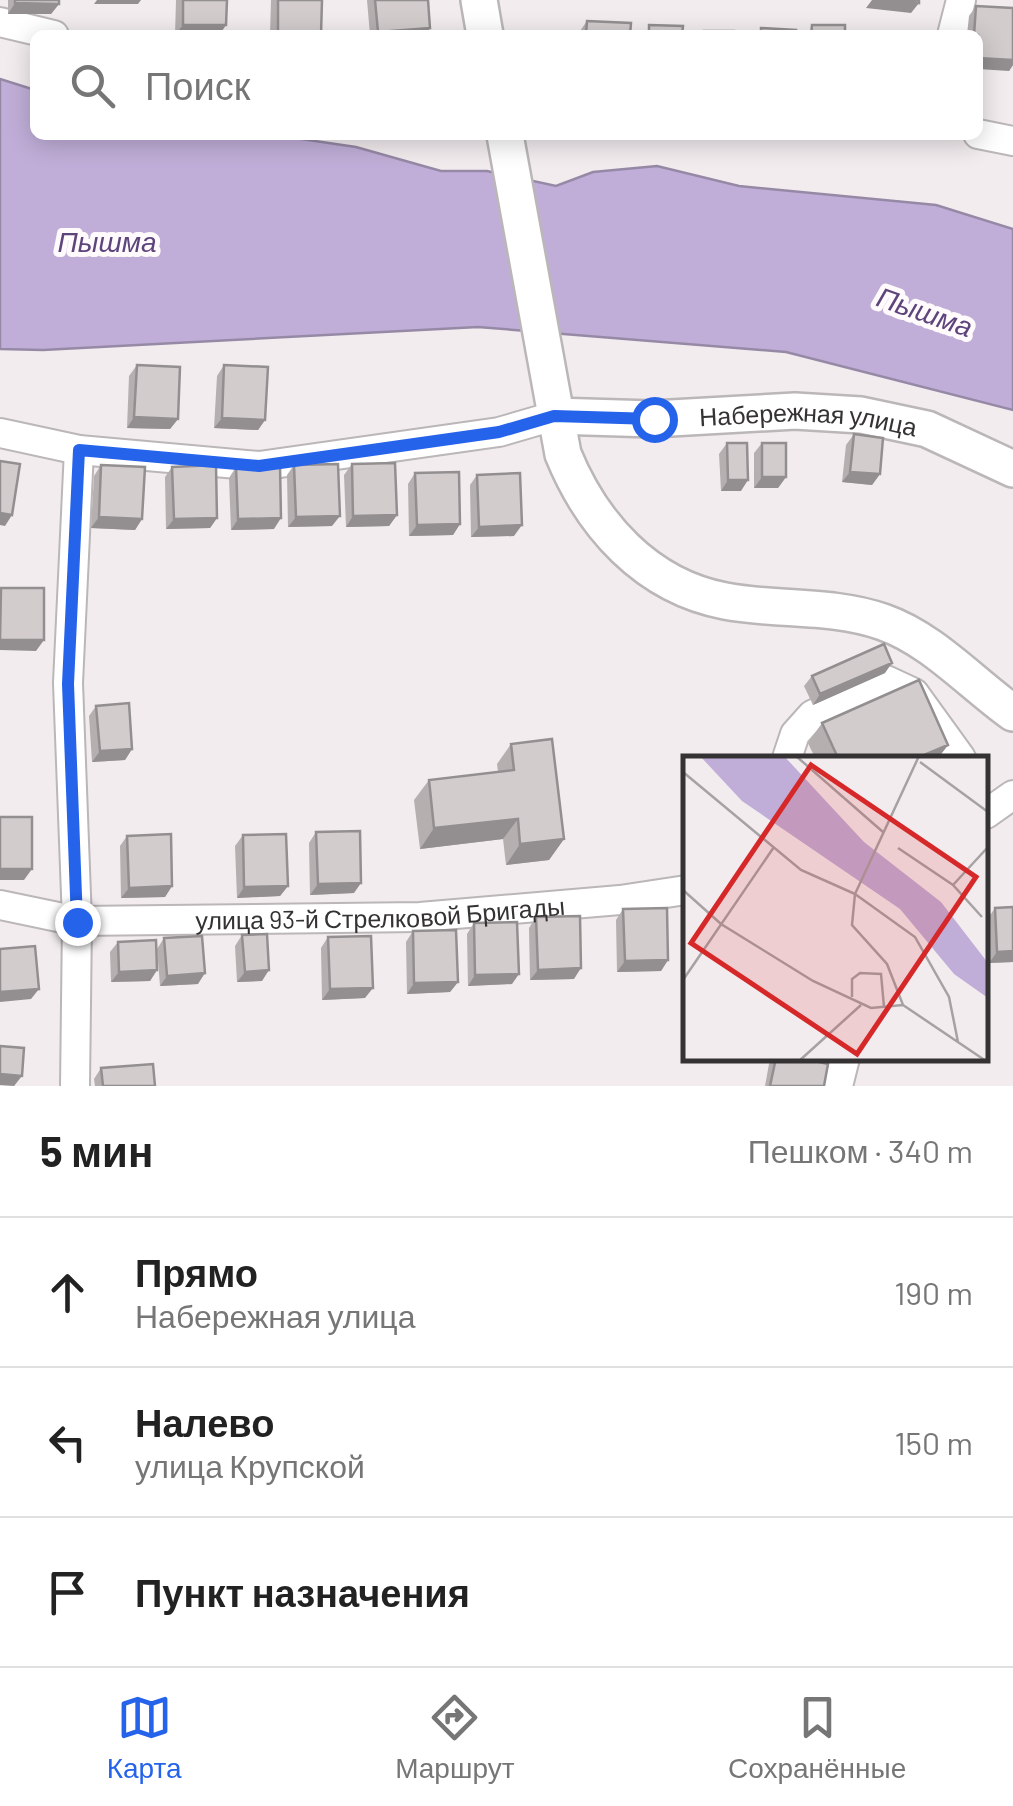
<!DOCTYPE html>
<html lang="ru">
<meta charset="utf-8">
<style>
:root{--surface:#fff;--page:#f2f2f2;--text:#222;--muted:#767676;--line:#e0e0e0;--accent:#2563eb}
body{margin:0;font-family:Barlow,sans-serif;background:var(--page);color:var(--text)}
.stop{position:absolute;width:30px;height:30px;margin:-22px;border:8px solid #2563eb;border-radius:50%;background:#fff}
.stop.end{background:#2563eb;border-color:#fff;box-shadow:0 2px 10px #0008}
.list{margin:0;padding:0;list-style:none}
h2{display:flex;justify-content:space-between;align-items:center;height:130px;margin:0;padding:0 40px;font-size:42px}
h2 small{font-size:32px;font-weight:400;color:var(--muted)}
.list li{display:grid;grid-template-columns:65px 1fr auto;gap:30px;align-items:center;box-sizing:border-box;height:150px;padding:0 40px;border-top:2px solid var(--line)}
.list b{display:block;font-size:38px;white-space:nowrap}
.list p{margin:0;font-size:32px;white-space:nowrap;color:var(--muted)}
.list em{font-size:32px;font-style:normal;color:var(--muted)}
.icon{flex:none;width:55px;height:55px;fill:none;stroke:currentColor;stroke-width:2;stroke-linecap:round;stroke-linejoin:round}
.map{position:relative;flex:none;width:1013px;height:1086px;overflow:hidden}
.search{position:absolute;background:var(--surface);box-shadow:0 5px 25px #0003;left:30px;right:30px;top:30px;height:110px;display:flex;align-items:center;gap:25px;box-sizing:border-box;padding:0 35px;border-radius:15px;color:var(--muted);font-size:38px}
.sheet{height:580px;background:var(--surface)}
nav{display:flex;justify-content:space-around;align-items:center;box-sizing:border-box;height:140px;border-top:2px solid var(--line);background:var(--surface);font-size:28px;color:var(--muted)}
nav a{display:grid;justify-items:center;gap:5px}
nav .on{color:var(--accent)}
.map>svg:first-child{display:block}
</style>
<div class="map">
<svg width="1013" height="1086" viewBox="0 0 1013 1086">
<rect width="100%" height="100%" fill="#f2ecef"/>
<path fill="#c0aed8" stroke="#9689a6" stroke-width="2.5" d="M0 79 35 90V135H274L356 147 441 171H487L556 186 593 172 657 166 739 186 936 205 1013 229V410L786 352 478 327 43 350 0 349Z"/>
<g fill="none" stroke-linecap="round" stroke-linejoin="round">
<defs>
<g id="minor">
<path d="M0 22 54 35"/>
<path d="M952 35 961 0"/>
<path d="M978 134 1013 141"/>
<path d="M0 433 79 450 259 466 499 432 554 416"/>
<path d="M787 758 795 734 812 715 886 680 914 693 961 758"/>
<path d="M986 814 1013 795"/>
<path id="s1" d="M0 905 77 921 420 917 620 900 686 890"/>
<path d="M75 1086 77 921 68 683 79 450"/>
<path d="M838 1086 845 1058"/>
</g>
<g id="major">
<path d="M479 0 485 35"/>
<path d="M505 135 563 454C592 525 646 586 725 601 777 611 831 604 883 622 932 639 971 683 1013 713"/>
<path id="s2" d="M554 416 653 419 795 411 861 415 927 429 1013 469"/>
</g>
</defs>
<use href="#minor" stroke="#bbb6b8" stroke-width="32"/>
<use href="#major" stroke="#bbb6b8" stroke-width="40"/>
<use href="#minor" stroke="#fff" stroke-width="28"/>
<use href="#major" stroke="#fff" stroke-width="35"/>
</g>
<path fill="#b5afb0" d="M8 0H59V4L51 14H8Z
M176 0H227L226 25 219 35H175Z
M271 0H322L321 35H270Z
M367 0H428L425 35H370Z
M976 6 1013 8V65L1009 71 978 35H967L969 16Z
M587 21 630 35H580V31Z
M137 365 178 419 170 429 127 428 129 376Z
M224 365 265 420 258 430 214 428 217 376Z
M854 434 880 474 872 485 842 482 846 445Z
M727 443 741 491H721L719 454Z
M762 443 786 477 778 488H754V453Z
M352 464 397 515 389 526 346 527 344 475Z
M101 465 142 519 135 530 91 528 94 476Z
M294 465 332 526 288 527 287 475Z
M172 467 217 518 210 528 166 529 165 477Z
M236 467 274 529 231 530 229 478Z
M415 473 460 524 453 535 409 536 408 484Z
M477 475 514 536 471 537 470 485Z
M885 673 813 705 804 686 812 676Z
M96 706 132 749 125 760 92 762 89 716Z
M822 723 948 745 938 758H815L808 743Z
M511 744 564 839 549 860 506 865 503 839 420 849 414 800 429 780 498 772 497 764Z
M316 832 354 893 310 895 309 843Z
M243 835 288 886 280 896 237 898 235 846Z
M127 836 172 886 165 897 121 898 120 846Z
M995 908 1013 962 989 963 988 918Z
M623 909 668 960 661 971 617 972 616 920Z
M536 917 574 979 530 980 529 928Z
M474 923 512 984 468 986 467 934Z
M413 931 458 982 450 992 407 994 406 942Z
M242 935 262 981 237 982 235 946Z
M328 937 365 998 322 1000 321 948Z
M164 938 198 984 160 986 157 949Z
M118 942 157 970 150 981 111 982 110 952Z
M773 1058H802L824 1086H765L769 1064Z
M101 1068 155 1086H95L94 1079Z"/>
<path fill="#938f90" d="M97 0H141L138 4H94Z
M872 0H893L919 3 911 13 866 8Z
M15 3 59 4 51 14H8Z
M183 25H226L219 35H175Z
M430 28 425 35H376L378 32Z
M978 58 1013 60V65L1009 71 978 69Z
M134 417 178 419 170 429 127 428Z
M222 418 265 420 258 430 214 428Z
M850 472 880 474 872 485 842 482Z
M762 477H786L778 488H754Z
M728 480H748L741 491H721Z
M0 513 12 515 5 526 0 525Z
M397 515 389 526 346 527 353 516Z
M340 516 332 526 288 527 296 517Z
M99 517 142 519 135 530 91 528Z
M217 518 210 528 166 529 174 519Z
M281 518 274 529 231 530 238 519Z
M460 524 453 535 409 536 417 525Z
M522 525 514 536 471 537 479 527Z
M0 640H44L36 651 0 650Z
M892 663 885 673 813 705 820 694Z
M948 745 938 758H917Z
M132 749 125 760 92 762 100 751Z
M518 819 503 839 420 849 434 828Z
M564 839 549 860 506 865 520 844Z
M0 869H32L24 880H0Z
M361 883 354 893 310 895 318 884Z
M172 886 165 897 121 898 129 888Z
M288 886 280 896 237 898 244 887Z
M1013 951V962L989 963 997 952Z
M668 960 661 971 617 972 625 961Z
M581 968 574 979 530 980 538 970Z
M157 970 150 981 111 982 119 972Z
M269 970 262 981 237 982 245 972Z
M205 973 198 984 160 986 167 976Z
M519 974 512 984 468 986 475 975Z
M458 982 450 992 407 994 414 983Z
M373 988 365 998 322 1000 330 989Z
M39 989 31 999 0 1002V992Z
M0 1074 22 1076 14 1086 0 1085Z"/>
<path fill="#d2cccd" stroke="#938f90" stroke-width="2.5" d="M15 0H59V4L15 3Z
M183 0H227L226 25H183Z
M278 0H322L321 35H278Z
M375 0H428L430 28 378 32Z
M893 0H919V3Z
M976 6 1013 8V60L978 58V35H974Z
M587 21 631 23 630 35H586Z
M649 25 683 26 682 35H649Z
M812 25H845V35H811Z
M761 28 796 30V35H761Z
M704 31H734V35H704Z
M137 365 180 367 178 419 134 417Z
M224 365 268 367 265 420 222 418Z
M854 434 883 438 880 474 850 472Z
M727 443H747L748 480H728Z
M762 443H786V477H762Z
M0 461 20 464 12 515 0 513Z
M395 463 397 515 353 516 352 464Z
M338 464 340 516 296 517 294 465Z
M101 465 145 467 142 519 99 517Z
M216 465 217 518 174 519 172 467Z
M280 466 281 518 238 519 236 467Z
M459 472 460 524 417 525 415 473Z
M520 473 522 525 479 527 477 475Z
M1 588H44V640H0Z
M884 644 892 663 820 694 812 676Z
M919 680 948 745 917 758H838L822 723Z
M129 703 132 749 100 751 96 706Z
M552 739 564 839 520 844 518 819 434 828 429 780 514 770 511 744Z
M0 817H32V869H0Z
M360 831 361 883 318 884 316 832Z
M171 834 172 886 129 888 127 836Z
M286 834 288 886 244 887 243 835Z
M1013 907V951L997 952 995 908Z
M667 908 668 960 625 961 623 909Z
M580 916 581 968 538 970 536 917Z
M517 922 519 974 475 975 474 923Z
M456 930 458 982 414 983 413 931Z
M267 934 269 970 245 972 242 935Z
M202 936 205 973 167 976 164 938Z
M371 936 373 988 330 989 328 937Z
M156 940 157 970 119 972 118 942Z
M35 946 39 989 0 992V949Z
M0 1046 24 1048 22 1076 0 1074Z
M776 1058H802L828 1064 824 1086H770Z
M153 1064 155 1086H103L101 1068Z"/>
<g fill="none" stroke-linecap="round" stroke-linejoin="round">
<path stroke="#2563eb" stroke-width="12" d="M77 922 68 684 79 450 259 466 499 432 554 416 654 419"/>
</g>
<g text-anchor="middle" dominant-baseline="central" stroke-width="10" stroke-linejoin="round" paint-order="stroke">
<g font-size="25" fill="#343233" stroke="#fffafc">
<text stroke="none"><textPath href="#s2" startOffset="255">Набережная улица</textPath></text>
<text stroke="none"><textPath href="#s1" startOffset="382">улица 93-й Стрелковой Бригады</textPath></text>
</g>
<g font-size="28" font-style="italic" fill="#5d447b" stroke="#fffafc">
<text x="107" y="241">Пышма</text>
<text transform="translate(925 311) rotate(19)">Пышма</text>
</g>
</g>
<g transform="translate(683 756)">
<rect width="305" height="305" fill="#f2ecef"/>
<path d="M17 0H101L181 86 258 146 305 207V242L271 218 217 153 59 45Z" fill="#c0aed8"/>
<path fill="none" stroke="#a6a2a4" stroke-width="2.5" d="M113 0 200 76M236 0 172 138 169 169 204 208 220 249 303 305M237 6 305 56M0 16 118 114 172 138M215 92 270 129 299 161M270 129 305 91M0 134 38 168 130 225 188 252 220 249M172 138 232 181 266 241 275 286M0 224 91 91M169 241V223L177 217 198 218 201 251M116 305 178 249"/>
<path fill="#d62828" fill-opacity="0.15" stroke="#d62828" stroke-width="5" d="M128 9 293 121 174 298 8 187Z"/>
<rect width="305" height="305" fill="none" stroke="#343233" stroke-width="5"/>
</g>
</svg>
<div class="stop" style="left:654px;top:419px"></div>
<div class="stop end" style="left:77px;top:922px"></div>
<div class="search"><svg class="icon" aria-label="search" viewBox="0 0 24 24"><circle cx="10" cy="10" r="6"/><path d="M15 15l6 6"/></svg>Поиск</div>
</div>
<section class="sheet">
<h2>5 мин<small>Пешком · 340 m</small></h2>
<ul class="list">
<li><svg class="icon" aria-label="ahead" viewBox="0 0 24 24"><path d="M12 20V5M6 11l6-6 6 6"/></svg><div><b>Прямо</b><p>Набережная улица</p></div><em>190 m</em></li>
<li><svg class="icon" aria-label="left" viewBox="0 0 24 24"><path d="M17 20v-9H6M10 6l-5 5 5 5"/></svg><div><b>Налево</b><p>улица Крупской</p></div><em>150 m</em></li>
<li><svg class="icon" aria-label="arrive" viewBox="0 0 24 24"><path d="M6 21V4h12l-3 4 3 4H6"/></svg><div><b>Пункт назначения</b></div></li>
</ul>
</section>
<nav>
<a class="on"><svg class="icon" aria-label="map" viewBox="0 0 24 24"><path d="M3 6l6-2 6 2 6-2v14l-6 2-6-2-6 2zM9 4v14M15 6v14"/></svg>Карта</a>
<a><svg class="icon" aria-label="directions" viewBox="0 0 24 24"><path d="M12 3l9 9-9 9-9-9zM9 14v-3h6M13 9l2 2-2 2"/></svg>Маршрут</a>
<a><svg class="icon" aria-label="saved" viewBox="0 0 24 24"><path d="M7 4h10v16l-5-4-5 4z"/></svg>Сохранённые</a>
</nav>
